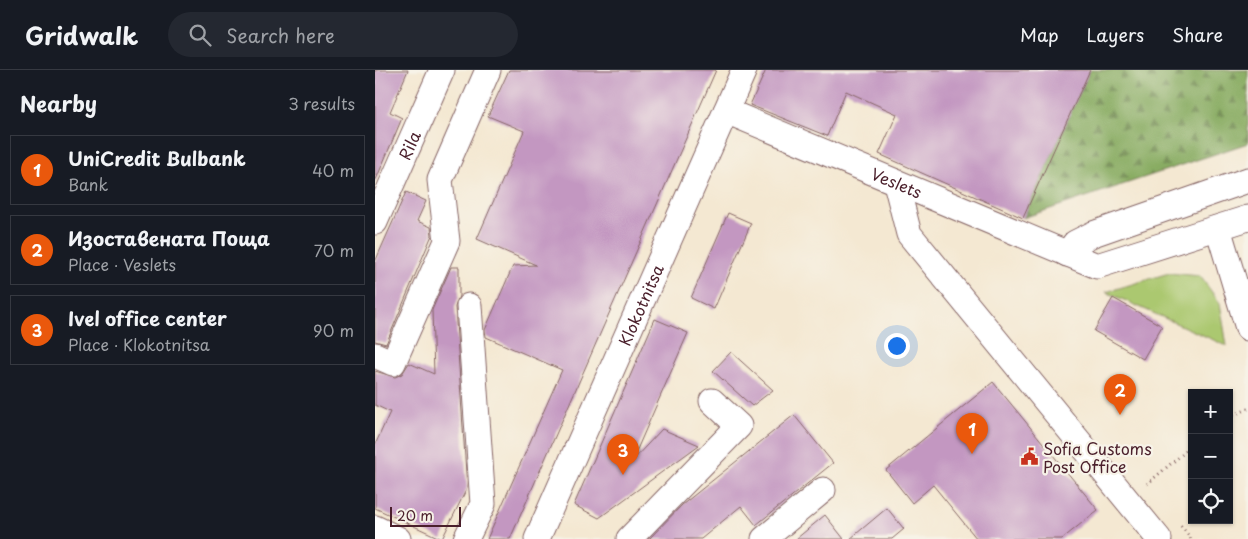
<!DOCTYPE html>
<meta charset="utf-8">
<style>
:root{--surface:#171b24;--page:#242831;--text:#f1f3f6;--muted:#9ea1a6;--line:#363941;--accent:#ea580c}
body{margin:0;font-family:"Playpen Sans",sans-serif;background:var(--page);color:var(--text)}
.controls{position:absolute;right:15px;bottom:15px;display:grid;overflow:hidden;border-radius:0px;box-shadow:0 1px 4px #0004}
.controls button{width:45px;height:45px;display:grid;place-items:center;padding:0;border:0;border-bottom:1px solid var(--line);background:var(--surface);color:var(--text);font:25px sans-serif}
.scale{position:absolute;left:15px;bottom:12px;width:71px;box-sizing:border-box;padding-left:5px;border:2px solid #4a1f2b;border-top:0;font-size:14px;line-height:18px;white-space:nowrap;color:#4a1f2b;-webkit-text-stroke:4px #f7f3e8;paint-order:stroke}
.you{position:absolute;left:521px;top:275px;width:18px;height:18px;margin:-12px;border:4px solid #fff;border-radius:50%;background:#1a73e8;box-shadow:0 0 0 8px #1a73e833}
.badge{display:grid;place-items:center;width:32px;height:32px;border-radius:50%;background:var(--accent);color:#fff;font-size:16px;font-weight:700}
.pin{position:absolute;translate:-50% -41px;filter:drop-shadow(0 1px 2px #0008)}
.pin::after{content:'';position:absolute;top:26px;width:18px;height:15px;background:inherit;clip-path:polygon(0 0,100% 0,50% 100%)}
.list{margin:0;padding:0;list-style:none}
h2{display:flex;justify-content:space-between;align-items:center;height:65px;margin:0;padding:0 20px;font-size:21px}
h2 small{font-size:16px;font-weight:400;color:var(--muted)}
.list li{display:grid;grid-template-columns:32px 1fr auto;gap:15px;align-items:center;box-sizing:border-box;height:70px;margin:0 10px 10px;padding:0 10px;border:1px solid var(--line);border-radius:0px}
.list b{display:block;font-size:19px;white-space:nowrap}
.list p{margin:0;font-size:16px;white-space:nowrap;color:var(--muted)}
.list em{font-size:16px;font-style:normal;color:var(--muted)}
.icon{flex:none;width:28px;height:28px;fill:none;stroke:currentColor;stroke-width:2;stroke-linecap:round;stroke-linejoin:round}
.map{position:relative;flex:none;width:873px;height:469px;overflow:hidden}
header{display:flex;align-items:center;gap:30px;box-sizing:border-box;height:70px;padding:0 25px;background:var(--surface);border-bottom:1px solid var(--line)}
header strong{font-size:24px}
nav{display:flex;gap:28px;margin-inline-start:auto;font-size:18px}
.search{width:350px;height:45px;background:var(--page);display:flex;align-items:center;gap:12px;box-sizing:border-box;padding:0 18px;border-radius:28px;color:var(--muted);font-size:19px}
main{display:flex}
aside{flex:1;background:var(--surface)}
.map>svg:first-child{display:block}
</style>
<header>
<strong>Gridwalk</strong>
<div class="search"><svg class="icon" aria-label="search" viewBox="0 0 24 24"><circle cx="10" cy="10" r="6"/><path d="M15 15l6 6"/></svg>Search here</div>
<nav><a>Map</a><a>Layers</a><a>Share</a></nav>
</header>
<main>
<aside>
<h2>Nearby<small>3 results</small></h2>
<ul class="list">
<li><span class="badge">1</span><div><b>UniCredit Bulbank</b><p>Bank</p></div><em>40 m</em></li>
<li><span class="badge">2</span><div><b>Изоставената Поща</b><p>Place · Veslets</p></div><em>70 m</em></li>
<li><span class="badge">3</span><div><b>Ivel office center</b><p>Place · Klokotnitsa</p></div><em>90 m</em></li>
</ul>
</aside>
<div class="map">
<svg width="873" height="469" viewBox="0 0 873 469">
<defs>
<pattern id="forest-firs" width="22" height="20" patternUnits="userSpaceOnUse" patternTransform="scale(1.25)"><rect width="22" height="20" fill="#88ac62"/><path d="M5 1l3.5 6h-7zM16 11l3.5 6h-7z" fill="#718b51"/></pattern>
</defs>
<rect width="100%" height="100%" fill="#f7f3e8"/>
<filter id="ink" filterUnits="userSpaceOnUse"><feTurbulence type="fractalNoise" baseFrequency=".02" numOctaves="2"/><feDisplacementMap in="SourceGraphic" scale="10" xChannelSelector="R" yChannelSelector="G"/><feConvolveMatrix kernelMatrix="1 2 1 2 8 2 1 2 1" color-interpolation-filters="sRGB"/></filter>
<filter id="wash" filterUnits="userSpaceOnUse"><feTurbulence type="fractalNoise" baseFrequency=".0096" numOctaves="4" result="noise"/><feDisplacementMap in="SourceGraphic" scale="20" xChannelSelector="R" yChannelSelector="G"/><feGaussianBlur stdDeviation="1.12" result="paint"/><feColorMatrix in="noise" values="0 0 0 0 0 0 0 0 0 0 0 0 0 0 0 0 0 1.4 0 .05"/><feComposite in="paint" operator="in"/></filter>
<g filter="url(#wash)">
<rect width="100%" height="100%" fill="#f4e8d2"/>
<path fill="#abc86f" stroke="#7a744d" d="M794 203 825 206 845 233 852 276 731 222Z"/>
<path fill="url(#forest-firs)" stroke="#696646" d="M715 0H873V73L648 148Z"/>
<g id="blocks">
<path fill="#c397c1" d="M0 0H33L15 42 27 48 0 112Z
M134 0H341L135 469H112L187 300 111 267 110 260 138 196 161 195 102 169 149 61 113 46Z
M391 0H715L648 148 504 84 522 44 471 21 452 66 375 35Z
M31 122 51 131 42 151 56 157 57 165 11 274 0 271V192Z
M353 143 376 153 339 239 316 228Z
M76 197H84V226L80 237 92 418 67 469 0 438V375L15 342 0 335V301L20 307 27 304 34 293 59 304 57 240Z
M738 228 787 256 768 289 719 261Z
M280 249 313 263 257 391 287 359 324 375 224 448 199 435Z
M356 282 398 320 377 336 338 301Z
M618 312 723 440 687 469H602L558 415 537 433 511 400Z
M419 345 458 393 381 455 366 436 326 469H274L307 435Z
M512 438 529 459 517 469H475Z
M450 445 469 469H421Z"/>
</g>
</g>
<g filter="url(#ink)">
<use href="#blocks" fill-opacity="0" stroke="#866565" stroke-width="1"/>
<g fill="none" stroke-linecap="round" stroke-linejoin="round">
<defs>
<g id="minor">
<path id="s1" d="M351 41 722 196 873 148"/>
<path d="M521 113 534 164 784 469"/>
<path id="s2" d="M0 152 67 0"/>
<path d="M843 158 873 258"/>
<path d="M692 184 700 173 718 164 873 110"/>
<path d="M0 285 18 293 72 171 65 110 113 0"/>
<path d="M0 458 23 469"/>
<path d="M91 469 108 434 94 236"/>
<path id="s3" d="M162 469 369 0"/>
<path d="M254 469 364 356 337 331"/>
<path d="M389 469 448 420"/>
</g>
</defs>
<use href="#minor" stroke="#866565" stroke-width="27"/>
<path stroke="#866565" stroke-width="3" stroke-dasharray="1 4" stroke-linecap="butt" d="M854 347 873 339
M772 414 817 376
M806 456 816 469"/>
<use href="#minor" stroke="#fff" stroke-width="25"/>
</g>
</g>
<defs>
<symbol id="civic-bare" viewBox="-9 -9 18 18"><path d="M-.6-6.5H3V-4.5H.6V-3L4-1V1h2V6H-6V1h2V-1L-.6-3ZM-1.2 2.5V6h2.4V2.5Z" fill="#c8321e" stroke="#f7f3e8" stroke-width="2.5" paint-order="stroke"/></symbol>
</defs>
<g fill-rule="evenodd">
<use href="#civic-bare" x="642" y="374" width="25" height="25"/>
</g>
<g text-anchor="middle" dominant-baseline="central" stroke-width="4.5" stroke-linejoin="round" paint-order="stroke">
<g font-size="16" fill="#4a1f2b" stroke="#f7f3e8">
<text stroke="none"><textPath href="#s2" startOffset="84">Rila</textPath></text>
<text stroke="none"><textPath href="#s1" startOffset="185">Veslets</textPath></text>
<text stroke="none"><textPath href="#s3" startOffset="256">Klokotnitsa</textPath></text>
</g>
<g font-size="16" fill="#4a1f2b" stroke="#f7f3e8" text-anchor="start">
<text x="668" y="378">Sofia Customs<tspan x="668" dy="18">Post Office</tspan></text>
</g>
</g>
</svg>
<div class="controls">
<button>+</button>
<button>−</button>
<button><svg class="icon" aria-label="locate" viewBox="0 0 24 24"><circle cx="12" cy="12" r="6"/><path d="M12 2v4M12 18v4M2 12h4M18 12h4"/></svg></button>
</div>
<div class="scale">20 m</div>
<div class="you"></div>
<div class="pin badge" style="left:597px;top:384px">1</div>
<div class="pin badge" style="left:745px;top:345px">2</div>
<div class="pin badge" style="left:248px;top:405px">3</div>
</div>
</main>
